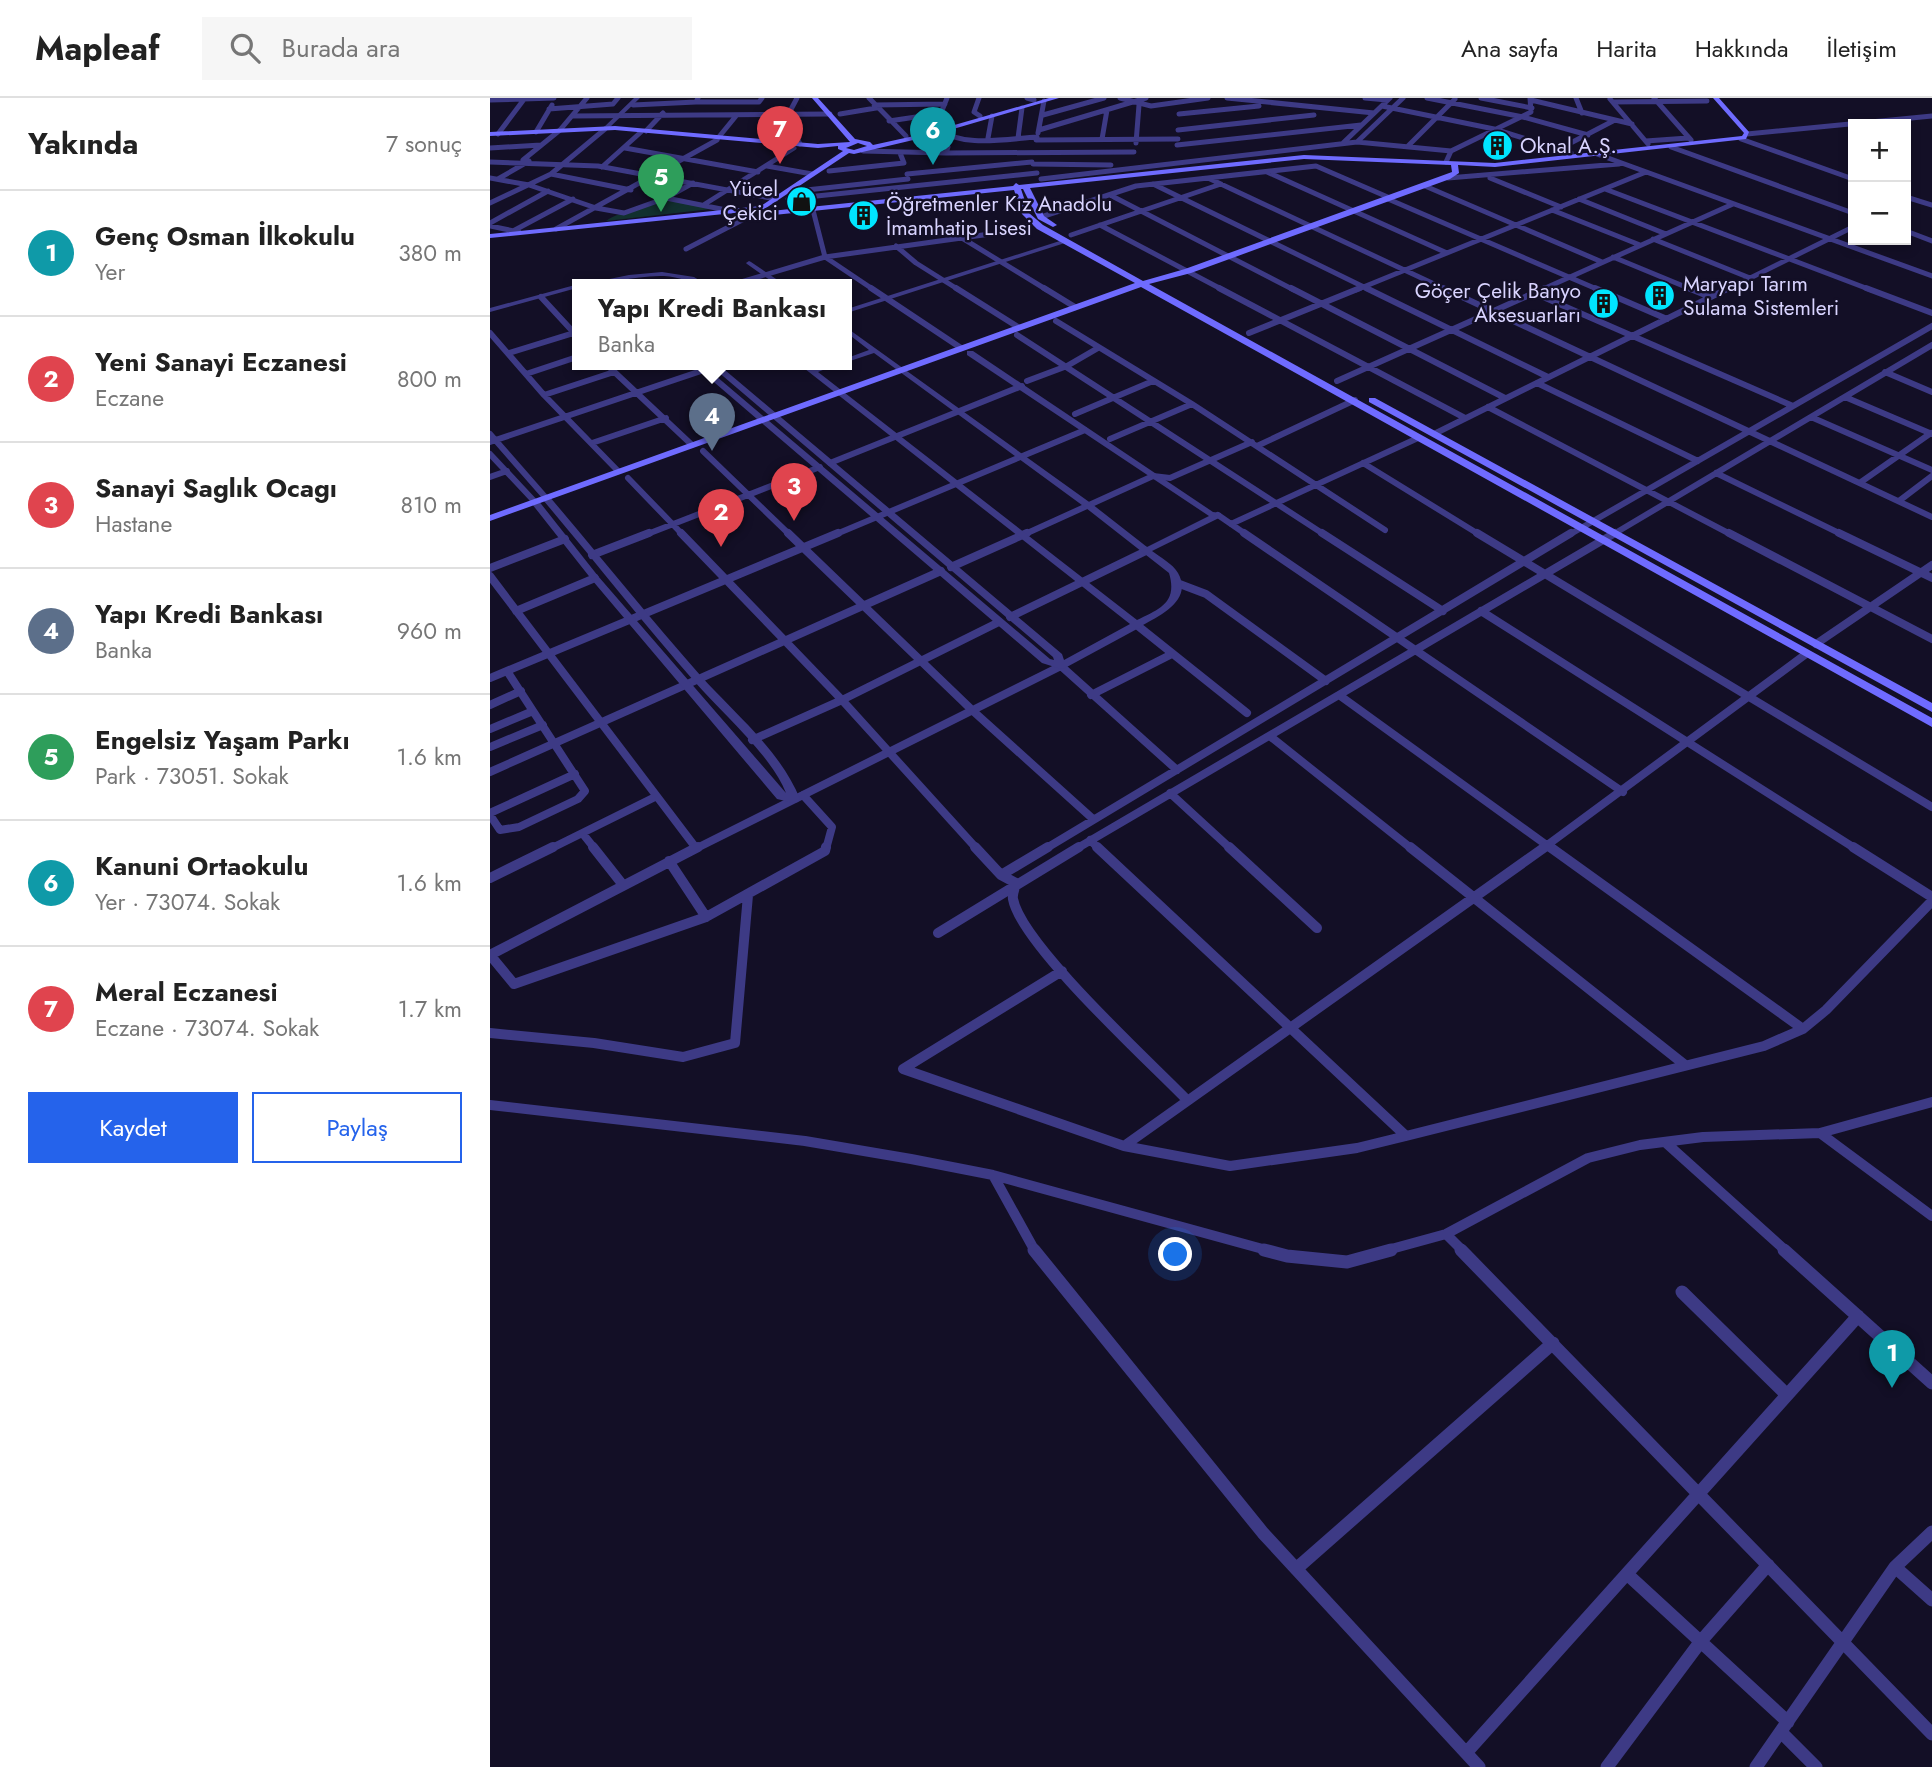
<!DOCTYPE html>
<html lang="tr">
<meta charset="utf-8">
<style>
:root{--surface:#fff;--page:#f6f6f6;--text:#222;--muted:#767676;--line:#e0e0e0;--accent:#2563eb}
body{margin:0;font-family:Jost,sans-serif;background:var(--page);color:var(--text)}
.controls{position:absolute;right:21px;top:21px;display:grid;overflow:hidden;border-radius:0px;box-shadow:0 4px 10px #0003}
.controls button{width:63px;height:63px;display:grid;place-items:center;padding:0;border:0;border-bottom:2px solid var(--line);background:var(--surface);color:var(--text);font:35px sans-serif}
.you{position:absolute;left:686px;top:1157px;width:24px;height:24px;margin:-18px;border:5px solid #fff;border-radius:50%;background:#1a73e8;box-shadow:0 0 0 10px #1a73e833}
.badge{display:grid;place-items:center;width:46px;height:46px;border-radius:50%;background:var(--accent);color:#fff;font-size:23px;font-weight:700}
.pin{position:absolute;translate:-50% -58px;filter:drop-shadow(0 2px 4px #0008)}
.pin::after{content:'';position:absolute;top:37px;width:24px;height:21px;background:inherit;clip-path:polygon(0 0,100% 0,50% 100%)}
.popup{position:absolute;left:82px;top:181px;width:280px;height:91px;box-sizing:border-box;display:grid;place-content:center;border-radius:0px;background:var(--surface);filter:drop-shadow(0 2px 5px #0005);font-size:23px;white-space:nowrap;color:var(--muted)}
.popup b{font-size:26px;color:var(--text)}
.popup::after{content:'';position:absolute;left:50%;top:100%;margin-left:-14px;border:14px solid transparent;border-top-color:var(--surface)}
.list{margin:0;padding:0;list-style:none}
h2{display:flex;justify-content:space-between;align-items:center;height:91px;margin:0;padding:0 28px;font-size:30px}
h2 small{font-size:23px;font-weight:400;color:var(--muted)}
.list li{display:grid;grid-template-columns:46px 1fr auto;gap:21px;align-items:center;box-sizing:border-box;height:126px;padding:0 28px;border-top:2px solid var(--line)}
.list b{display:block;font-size:26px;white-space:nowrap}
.list p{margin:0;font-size:23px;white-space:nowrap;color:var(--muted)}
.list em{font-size:23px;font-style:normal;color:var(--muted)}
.actions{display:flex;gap:14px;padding:21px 28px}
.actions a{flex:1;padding:16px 0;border:2px solid var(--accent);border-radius:0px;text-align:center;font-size:24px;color:var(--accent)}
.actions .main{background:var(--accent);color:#fff}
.icon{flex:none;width:38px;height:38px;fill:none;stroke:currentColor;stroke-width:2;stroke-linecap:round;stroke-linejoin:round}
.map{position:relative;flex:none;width:1442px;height:1669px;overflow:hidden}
header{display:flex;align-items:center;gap:42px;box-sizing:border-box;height:98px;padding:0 35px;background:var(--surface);border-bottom:2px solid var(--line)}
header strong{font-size:33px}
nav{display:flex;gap:38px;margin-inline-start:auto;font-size:24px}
.search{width:490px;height:63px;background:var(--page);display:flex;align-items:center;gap:18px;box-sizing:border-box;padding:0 24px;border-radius:0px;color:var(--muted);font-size:26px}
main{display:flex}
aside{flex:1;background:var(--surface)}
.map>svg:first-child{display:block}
</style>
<header>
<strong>Mapleaf</strong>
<div class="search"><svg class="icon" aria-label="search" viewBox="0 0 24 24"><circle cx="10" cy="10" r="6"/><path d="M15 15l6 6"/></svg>Burada ara</div>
<nav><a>Ana sayfa</a><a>Harita</a><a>Hakkında</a><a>İletişim</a></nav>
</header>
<main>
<aside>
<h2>Yakında<small>7 sonuç</small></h2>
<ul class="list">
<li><span class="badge" style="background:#0f9aa8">1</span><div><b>Genç Osman İlkokulu</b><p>Yer</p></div><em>380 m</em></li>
<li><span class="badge" style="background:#e0444e">2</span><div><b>Yeni Sanayi Eczanesi</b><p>Eczane</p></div><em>800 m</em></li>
<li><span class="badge" style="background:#e0444e">3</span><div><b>Sanayi Saglık Ocagı</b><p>Hastane</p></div><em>810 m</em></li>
<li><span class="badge" style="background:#5c6f8a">4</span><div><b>Yapı Kredi Bankası</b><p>Banka</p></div><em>960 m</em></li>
<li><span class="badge" style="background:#2e9e5b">5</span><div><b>Engelsiz Yaşam Parkı</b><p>Park · 73051. Sokak</p></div><em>1.6 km</em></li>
<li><span class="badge" style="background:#0f9aa8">6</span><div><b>Kanuni Ortaokulu</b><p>Yer · 73074. Sokak</p></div><em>1.6 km</em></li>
<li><span class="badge" style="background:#e0444e">7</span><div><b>Meral Eczanesi</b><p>Eczane · 73074. Sokak</p></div><em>1.7 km</em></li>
</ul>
<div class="actions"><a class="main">Kaydet</a><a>Paylaş</a></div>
</aside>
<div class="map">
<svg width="1442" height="1669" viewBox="0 0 1442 1669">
<rect width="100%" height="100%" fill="#130f26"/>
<path fill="#12302f" d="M176 102 230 110 116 123C129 113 159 109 176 102Z"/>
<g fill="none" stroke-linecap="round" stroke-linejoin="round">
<path stroke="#3d3a85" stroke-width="5" d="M208 0 206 4H269L272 0
M379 0 416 38
M457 0 445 30C472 50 515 41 547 39
M489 0 484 14 490 18
M537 0 544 2
M630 0 661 8 718 0
M737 0 884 15
M875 0 897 2
M937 0 1033 19 1098 37
M991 0 1042 10
M1086 0 1092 15
M1164 0 1201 42
M1120 1 1158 46
M0 2 64 0
M1041 2 1142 26
M1123 4 1217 3
M143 7 206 4
M384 7 455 6
M892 8 1004 31 1081 55
M59 11 123 6 128 0
M350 16 386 10
M689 16 769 8
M295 17 310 46
M298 17 307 0
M553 17 614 0
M82 18 340 16
M399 23 453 15
M549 32 656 0
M688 32 824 17
M156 33 173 15
M46 34 62 7
M548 35 554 3
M8 36 35 0
M1257 36 1442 18
M228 40 246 18
M498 40 502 18
M528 40 532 10
M612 41 617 12
M1251 41 1363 81
M546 42 688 41
M1156 43 1198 40
M867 44 913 0
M646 45 649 7
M853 45 900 0
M687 47 871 27
M918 48 965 1
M1181 49 1363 115
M0 50 51 47
M135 50 268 74
M1071 50 1123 23
M373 53 456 55 458 49 434 38
M456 55 644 54
M1107 56 1442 178
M33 62 70 32 97 0
M0 64 108 68 286 101
M956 64 961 53 1041 14 1040 0
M543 66 621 67
M277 68 322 76
M112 69 151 34
M339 73 414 65 410 55
M777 74 957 155
M61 76 141 92
M417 76 542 64
M0 80 39 87 106 110 134 115 176 100 203 85
M718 80 957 192
M958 80 1129 66
M1000 80 1071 109
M8 81 39 63
M551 81 867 44 961 53
M663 86 880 192
M935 88 1112 164
M1115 91 1381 192
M307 93 418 81
M620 97 804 192
M1416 99 1442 107
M176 100 241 113
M298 101 547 75
M898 101 1109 192
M1089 101 1176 136
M0 105 61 76 115 31
M215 106 304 50
M323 112 335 159 384 192
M1062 112 1150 147
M551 119 646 88 826 68 900 100
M0 125 58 93
M610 127 733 192
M0 128 29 134
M66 131 227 42
M23 133 83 101
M1416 133 1442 143
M581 137 731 86
M472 140 557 192
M1163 141 1260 180
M406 148 426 165 469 192
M196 151 260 118
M1123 159 1203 192
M241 187 335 159 536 131 541 123
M866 192 1156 74
M1051 192 1243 106
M1236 192 1363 129"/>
<path stroke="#3d3a85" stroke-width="6" d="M381 190 471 250
M466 190 528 229
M554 190 585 209
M729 190 975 320
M801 190 1015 300
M876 190 1058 279
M953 190 1442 419
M1105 190 1177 221
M1198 190 1220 199
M1376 190 1442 215
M1044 195 1303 308
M51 199 86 237
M566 223 702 306 895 432
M0 235 54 297 128 373
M759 235 870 190
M527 237 835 437
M19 255 87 234
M117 267 202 347
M1395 274 1442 294
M36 276 87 259
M537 283 577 268 608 250
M847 283 1055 190
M1047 285 1208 363
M54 297 124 274
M1355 299 1442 336
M998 309 1242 437
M585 316 663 283
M1321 319 1442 372
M0 336 56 400
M944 336 1239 190
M620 341 702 306
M0 344 214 272
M102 345 176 320
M767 348 865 302
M213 353 300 437
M0 356 45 404
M340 365 532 288
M873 365 990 437
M1226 375 1353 437
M0 379 17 373
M138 380 193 437
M1371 384 1441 335
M1409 403 1442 378
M728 417 757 437
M741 426 928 340
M155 437 330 369
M344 437 595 332
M533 437 663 378 680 380 762 344
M1079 437 1442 228
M1122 437 1442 247"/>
<path stroke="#3d3a85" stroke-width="8" d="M191 435 352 602 487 751
M298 435 483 613 603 721
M754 435 1133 694
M832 435 953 513
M987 435 1442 709
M1239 435 1442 541
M1349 435 1442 480
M102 457 159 435
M461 469 537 435
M0 470 75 441
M0 478 206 750
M687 485 716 496 836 583
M26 513 105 480
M991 513 1366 751
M520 519 656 453
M648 528 757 615
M1326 546 1442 467
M0 580 348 435
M601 597 682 556
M849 597 1062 751
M0 607 31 593
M0 631 43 613
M781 639 922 751
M262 642 352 602 509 524
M0 649 53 627
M0 674 451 473
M680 695 741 751
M313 697 342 729 336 751
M0 715 85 676
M0 717 10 732 29 729 88 701 95 693 17 573
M93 736 105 751
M600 742 609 751
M60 751 165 699
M205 751 571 568 687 672
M555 751 1081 435
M586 751 1125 435
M1052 751 1316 556"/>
<path stroke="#3d3a85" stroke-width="10" d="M103 749 133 787
M485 749 511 777 526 785
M607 749 916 1038 1274 948 1313 931 1336 912 1442 803
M739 749 827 830
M920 749 1195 967
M1060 749 1313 931
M1363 749 1442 799
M179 763 216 819
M511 777 558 749
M0 780 63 749
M526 785C525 790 522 796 523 801 531 846 660 964 696 1001
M448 835 589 749
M0 857 208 749
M0 857 24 886 216 819 335 753 336 749
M572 873 413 971 634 1048 740 1068 867 1050 916 1038
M0 935 104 945 193 959 245 945 258 797
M0 1007 315 1043 421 1061 503 1077 780 1153
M1330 1035 1442 1118
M1175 1044 1296 1153
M634 1048 1055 749
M503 1077 545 1153
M956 1136 973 1153
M894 1153 956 1136 1098 1060 1150 1047 1213 1039 1330 1035 1442 1004"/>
<path stroke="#3d3a85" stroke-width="13" d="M544 1152 773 1435 989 1669
M774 1152 797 1158 857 1164 901 1152
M971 1152 1442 1636
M1294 1152 1442 1285
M1192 1194 1297 1297
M1405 1469 1442 1502
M806 1471 1063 1245
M1137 1476 1298 1624
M1291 1634 1326 1669
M976 1655 1368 1218
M1117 1669 1211 1543 1278 1467
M1266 1669 1405 1469 1442 1434"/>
<path fill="#3d3a85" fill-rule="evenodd" d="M144 0H150L117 32H113V30Z
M576 141 579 143 578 144 357 215V211Z
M259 163 261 164 295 187H287L257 166 256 165Z
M172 174 204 179 217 187C203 187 189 178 174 178 145 177 118 187 90 187L139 177Z
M85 187H90H87V190L0 214V210Z
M357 230 602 406 657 449 719 418 477 257V253H483L723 414 731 415V419L662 453C670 459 683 466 688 475 703 502 671 517 653 527L651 530 647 531 575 570 571 571 552 565 204 267H213L560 561 564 562 563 559 220 267H229L572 556 574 562 640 526 310 267H319L324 271 333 267H345L328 274 647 522C669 511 688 505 679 475L596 410 384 255 357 264V260L379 252 357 235Z
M56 397 59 398C110 458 159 519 210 577 245 616 290 652 310 701L308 704 304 705 287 701 102 482 42 406V402H48L108 478 296 695C281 657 232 615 204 583 152 524 104 462 53 402L52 400Z"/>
<path fill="#6f6bff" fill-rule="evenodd" d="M322 0H328L365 41 380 44 383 47 433 36 559 0H569L436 39 364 56 359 55 273 112 0 140V136L271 108 353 53 348 51V48L328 50 125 32 0 38V34L125 28 328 46 360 44ZM368 45 377 48 364 52 356 50Z
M1223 0H1229L1259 34 1256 41 1005 69 968 67 969 75 960 81 701 175 659 186 1442 620V629L651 189 0 423V417L645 185 547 131 532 116 524 92 284 117H281V113L523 88 526 85 529 87 814 57 1005 65 1252 38 1254 35ZM814 61 961 67 962 74 695 171 653 183 553 127 539 115 531 91H533L548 121 563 129 567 127 554 118 540 90Z
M879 300H885L1442 605V614L879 304Z"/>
</g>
<defs>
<symbol id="building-disc" viewBox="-11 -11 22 22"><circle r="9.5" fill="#00e5ff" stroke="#130f26"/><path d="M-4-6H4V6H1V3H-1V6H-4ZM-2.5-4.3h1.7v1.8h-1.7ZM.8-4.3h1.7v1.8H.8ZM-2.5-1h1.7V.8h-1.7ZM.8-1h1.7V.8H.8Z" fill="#111"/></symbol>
<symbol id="shop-disc" viewBox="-11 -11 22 22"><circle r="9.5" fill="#00e5ff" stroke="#130f26"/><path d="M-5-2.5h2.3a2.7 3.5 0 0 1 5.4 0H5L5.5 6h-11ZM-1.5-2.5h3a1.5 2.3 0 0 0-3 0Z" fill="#111"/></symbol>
</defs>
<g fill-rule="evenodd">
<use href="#building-disc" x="990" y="30" width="35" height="35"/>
<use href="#shop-disc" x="294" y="86" width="35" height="35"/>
<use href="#building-disc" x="356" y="100" width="35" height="35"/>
<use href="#building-disc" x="1152" y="180" width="35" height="35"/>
<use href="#building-disc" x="1096" y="188" width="35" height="35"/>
</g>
<g text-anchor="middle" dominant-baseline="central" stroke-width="5" stroke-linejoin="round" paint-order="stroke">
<g font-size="21" fill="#d9d4ff" stroke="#130f26" text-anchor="start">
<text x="1030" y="48">Oknal A.Ş.</text>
<text x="288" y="91" text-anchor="end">Yücel<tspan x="288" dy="24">Çekici</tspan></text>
<text x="396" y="106">Öğretmenler Kız Anadolu<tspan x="396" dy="24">İmamhatip Lisesi</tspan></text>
<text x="1193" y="186">Maryapı Tarım<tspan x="1193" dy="24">Sulama Sistemleri</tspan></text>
<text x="1091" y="193" text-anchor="end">Göçer Çelik Banyo<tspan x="1091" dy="24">Aksesuarları</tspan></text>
</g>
</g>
</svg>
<div class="controls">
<button>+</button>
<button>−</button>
</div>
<div class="you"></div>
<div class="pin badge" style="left:1402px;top:1290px;background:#0f9aa8">1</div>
<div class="pin badge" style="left:231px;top:449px;background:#e0444e">2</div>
<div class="pin badge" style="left:304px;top:423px;background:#e0444e">3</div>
<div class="pin badge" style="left:222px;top:353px;background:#5c6f8a">4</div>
<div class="popup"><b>Yapı Kredi Bankası</b>Banka</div>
<div class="pin badge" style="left:171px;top:114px;background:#2e9e5b">5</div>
<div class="pin badge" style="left:443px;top:67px;background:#0f9aa8">6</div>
<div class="pin badge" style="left:290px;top:66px;background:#e0444e">7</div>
</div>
</main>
